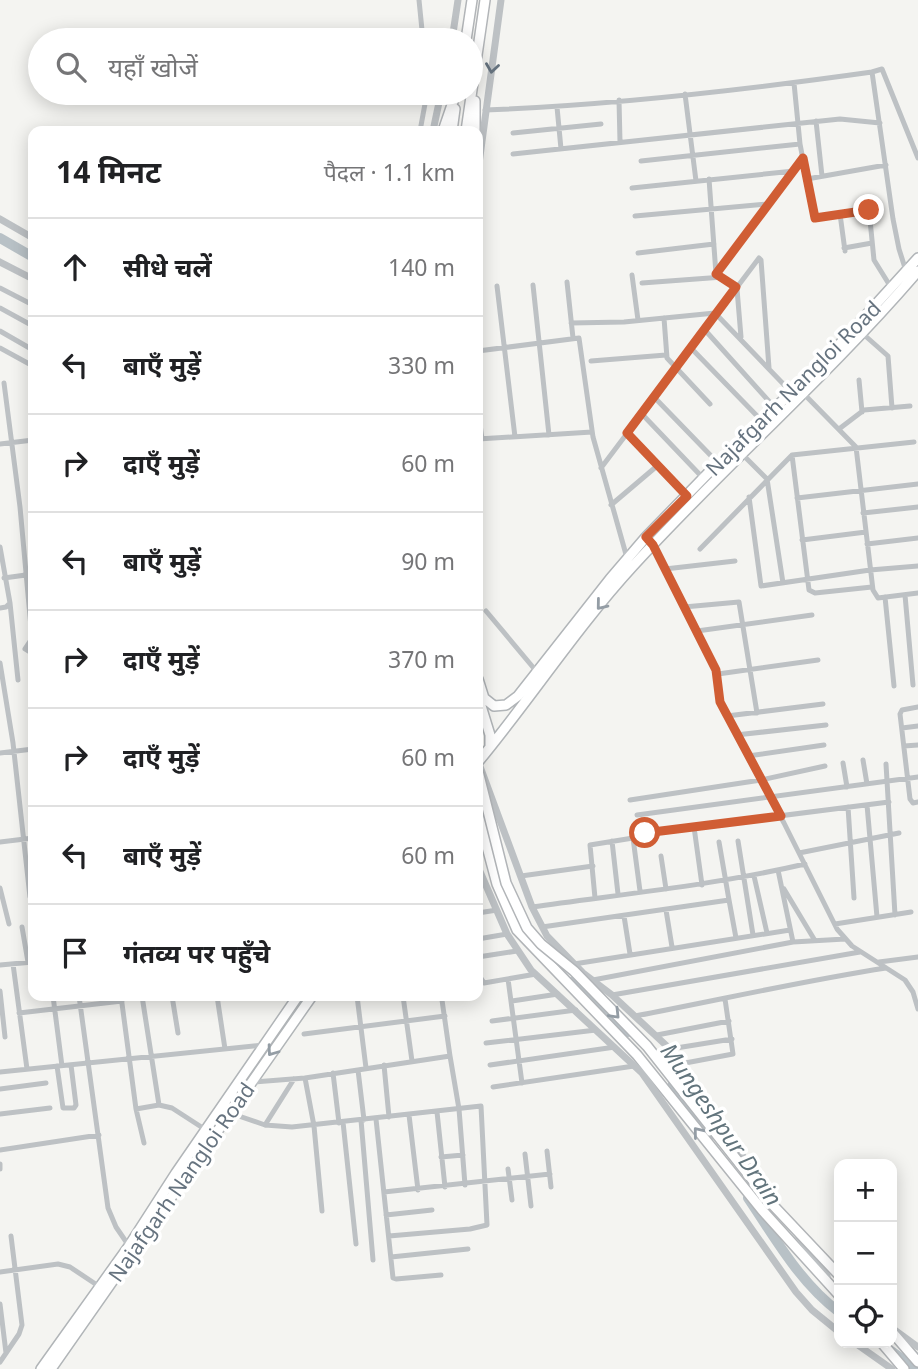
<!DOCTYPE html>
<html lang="hi">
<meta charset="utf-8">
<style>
:root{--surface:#fff;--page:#f2f2f2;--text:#202124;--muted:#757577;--line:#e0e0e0}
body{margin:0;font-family:"Noto Sans","Noto Sans Devanagari",sans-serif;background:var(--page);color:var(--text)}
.controls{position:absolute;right:21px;bottom:21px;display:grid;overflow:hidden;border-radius:14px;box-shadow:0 4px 18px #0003}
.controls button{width:63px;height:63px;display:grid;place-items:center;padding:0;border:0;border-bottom:2px solid var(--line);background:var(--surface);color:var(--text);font:35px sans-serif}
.stop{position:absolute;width:21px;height:21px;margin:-16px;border:5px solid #d05d34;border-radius:50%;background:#fff}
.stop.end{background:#d05d34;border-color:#fff;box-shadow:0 2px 7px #0008}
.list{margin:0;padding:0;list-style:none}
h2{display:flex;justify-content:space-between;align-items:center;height:91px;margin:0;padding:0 28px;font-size:30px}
h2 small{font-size:23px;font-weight:400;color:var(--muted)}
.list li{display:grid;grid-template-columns:46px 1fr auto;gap:21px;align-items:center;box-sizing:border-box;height:98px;padding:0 28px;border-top:2px solid var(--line)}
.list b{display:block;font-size:26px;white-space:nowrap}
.list em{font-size:23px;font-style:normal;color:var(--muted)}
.icon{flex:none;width:38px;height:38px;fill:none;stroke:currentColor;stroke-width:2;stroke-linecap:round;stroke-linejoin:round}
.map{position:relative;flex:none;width:918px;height:1369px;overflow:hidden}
.search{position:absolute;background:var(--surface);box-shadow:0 4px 18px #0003;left:28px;top:28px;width:455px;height:77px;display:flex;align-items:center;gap:18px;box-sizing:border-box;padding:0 24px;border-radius:38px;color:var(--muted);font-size:26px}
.panel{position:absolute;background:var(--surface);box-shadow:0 4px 18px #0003;left:28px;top:126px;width:455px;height:875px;border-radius:14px}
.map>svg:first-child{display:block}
</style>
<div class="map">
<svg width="918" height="1369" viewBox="0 0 918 1369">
<rect width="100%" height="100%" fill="#f4f4f1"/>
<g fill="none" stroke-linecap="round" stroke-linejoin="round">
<path stroke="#b8c1c6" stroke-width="10" d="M0 238 33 257
M572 982 628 1032
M673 1084 708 1138
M748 1198C775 1238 800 1283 839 1312
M887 1348 916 1369"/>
<defs>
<path id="primary" d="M478 679 484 698 494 706 506 705 518 696 610 579 646 537 718 463 827 358 918 258
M478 696 490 735V746
M478 762C531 698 577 627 633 566 725 465 829 375 918 271
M41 1369 129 1246 176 1173 298 996
M51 1369 312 996"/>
<path id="trunk" d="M466 40 472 0
M443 131 456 93
M452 131 455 109
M466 131 485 0
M475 131V101
M478 813 497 884 517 930 637 1055 762 1210 839 1295
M892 1332 918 1362
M882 1343 904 1369"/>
</defs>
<use href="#primary" stroke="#b1b5b8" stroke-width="12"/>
<use href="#trunk" stroke="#b2b5b8" stroke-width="12"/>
<path stroke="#bdc1c4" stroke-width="5" d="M419 0 423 40
M872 72 882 69 918 158
M794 83 800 144 814 217 869 210 874 260 892 289
M685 94 696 181
M619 100 620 142
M557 107 561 149
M485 110C614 105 744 90 872 72L893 219 899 249 906 271
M816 121 822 176
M420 131 427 93
M513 133 601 124
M513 154 840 119 880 123
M641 161 800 144
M709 179 716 274
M807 179 886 165
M632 188 794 171
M840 214 845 251
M635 216 768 204
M844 248 872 243
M638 253 714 244
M716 274 803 158
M632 275 638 320
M567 282 573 338
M642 283 723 277 737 289 741 337
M533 285 549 435
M497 286 515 437
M0 288 33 305
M0 308 33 326
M664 318 667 358 710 404
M571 323 624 322 715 313 792 393
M704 329 775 408
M0 331 33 350
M862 333 888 356 892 408
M690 347 761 420
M0 348 33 366
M478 351 579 338 593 437 627 558
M591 361 666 355
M33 380 31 387 33 403
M859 380 862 412
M4 383 20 507 31 627
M802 392 856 447 873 590 878 598 918 593
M654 397 718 463
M478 409 482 439
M641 413 703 478
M839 429 864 410 910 406
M627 434 687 496
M478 439 592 432
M0 444 33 440
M743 455 767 479 783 583
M792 455 809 590 815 593 872 587
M601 468 759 258 761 260 769 368
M749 497 761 586 870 570 918 566
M797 498 918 484
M611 505 657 466
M863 513 918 507
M802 540 866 532
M653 544 716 670 719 699 736 735 784 823 837 929 852 946 905 980 913 992 918 1009
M867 544 918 538
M0 547 10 603 6 607 0 608
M700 549 792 455 914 442
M665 569 735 561
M4 578 33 574
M905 595 913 685
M885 597 894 686
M10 603 18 680
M684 607 739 602 757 713
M486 611 537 672
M697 631 812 615
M33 637 25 649 33 654
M0 663 13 743 30 897 33 898
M718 674 818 660
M918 707 902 710 900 714 910 799 913 803 918 802
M727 716 823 704
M902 728 918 726
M736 735 826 725
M904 746 918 745
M0 753 33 749
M748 756 824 745
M863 760 867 784
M843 763 847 787
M886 764 895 915
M630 800 761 780 825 766
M867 805 877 917
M848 807 854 898
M637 815 918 777
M694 827 702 885
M633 838 640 891
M612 841 618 894
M738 841 753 935
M0 842 33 838
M799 853 899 833
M661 856 666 889
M778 870 793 942
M521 876 593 866
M754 876 767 933
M0 888 9 924
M784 889 814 939
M595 898 590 845 633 838 645 833 889 802
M729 900 736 938
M532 907C623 894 715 885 805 864
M666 910 672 947
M478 913 497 910
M624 916 630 954
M835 924 911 912
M22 927 28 962
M542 927 729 900 719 842
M478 939 507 934
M478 957 517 951
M879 962 918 957
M13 964 27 1069
M574 964 790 930
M0 965 33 962
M478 974 484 983 536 974
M508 979 522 1083
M593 980 793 942 845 939
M0 991 5 1037
M612 995 860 952
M53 996 62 1066
M79 996 108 1208 116 1227 129 1246
M121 996 136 1109 144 1143
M142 996 159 1105 172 1108 206 1130
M172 996 178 1033
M217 996 225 1049
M357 996 366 1068
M403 996 412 1061
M442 1000 450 1056
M512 1001 558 994
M19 1013 122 1001
M635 1016C719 1000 802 981 886 968
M492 1021 576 1010
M304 1034 445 1016
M657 1035 729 1021
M486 1043 596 1030
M670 1049 732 1039
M680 1064 733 1054 725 999
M384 1065 389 1117
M490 1065 615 1047
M57 1066 63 1108H74L76 1105 71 1065
M358 1070 364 1120
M0 1072 263 1045
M333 1073 339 1123
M305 1078 314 1126 322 1211
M253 1082 305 1078 450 1056 459 1109 465 1185
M493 1087 634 1066
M0 1089 46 1083
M136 1109 159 1105
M437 1112 445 1187
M230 1113 265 1125 292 1127 481 1106 487 1225 470 1229 389 1236
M0 1114 50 1108
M409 1115 418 1190
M376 1119 393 1278 396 1279 441 1275
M361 1120 373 1260
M343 1122 356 1244
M265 1125 294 1079
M0 1150 99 1135
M547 1151 551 1187
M525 1154 531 1206
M441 1157 463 1155
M0 1164V1169
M508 1169 512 1200
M384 1192 550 1174
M386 1215 432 1210
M391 1257 468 1249
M0 1272 58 1264 70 1267 100 1287
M0 1304 6 1353
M0 1362 19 1334 22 1325 11 1236"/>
<path stroke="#bdc1c4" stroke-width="7" d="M452 40 458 0
M433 131 441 93
M478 171 501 0
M0 219 33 238
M0 262 33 279
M478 761 532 907 547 936 583 973 612 995 670 1049 768 1193
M478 867 507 934 531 970 642 1073 796 1292 812 1310 839 1332
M799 1237 827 1276
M892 1328 918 1347
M855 1343 892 1369"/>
<use href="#primary" stroke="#fff" stroke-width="9"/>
<use href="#trunk" stroke="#fff" stroke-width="9"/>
<defs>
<path id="trunk-bridge" d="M478 771 506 883 527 928 541 944 574 971 647 1046 770 1202 839 1275"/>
</defs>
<use href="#trunk-bridge" stroke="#b2b5b8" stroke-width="12" stroke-linecap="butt"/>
<use href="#trunk-bridge" stroke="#fff" stroke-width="9"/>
</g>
<defs><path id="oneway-chevron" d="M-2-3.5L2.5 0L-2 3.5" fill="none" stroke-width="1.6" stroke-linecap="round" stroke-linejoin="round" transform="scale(1.75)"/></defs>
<use stroke="#66737f" href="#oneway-chevron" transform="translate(492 68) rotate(98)"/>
<g stroke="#949da5">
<use href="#oneway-chevron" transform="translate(601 605) rotate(129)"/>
<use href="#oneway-chevron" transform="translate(615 1014) rotate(46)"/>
<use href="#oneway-chevron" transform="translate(272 1051) rotate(126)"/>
<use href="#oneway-chevron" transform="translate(698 1132) rotate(-129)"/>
</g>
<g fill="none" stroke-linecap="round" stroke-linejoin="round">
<path stroke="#d05d34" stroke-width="9" d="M645 833 781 816 720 702 716 670 653 545 646 537 687 496 627 433 736 287 716 274 803 158 815 218 869 210"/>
</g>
<g text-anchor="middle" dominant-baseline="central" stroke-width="7" stroke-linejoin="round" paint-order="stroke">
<g font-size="21" fill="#66737f" stroke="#fff">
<text transform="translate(793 388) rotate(-45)">Najafgarh Nangloi Road</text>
<text transform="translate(181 1182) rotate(-55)">Najafgarh Nangloi Road</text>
</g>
<g font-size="23" font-style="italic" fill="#62747c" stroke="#fff">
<text transform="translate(722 1124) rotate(55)">Mungeshpur Drain</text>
</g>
</g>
</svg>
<div class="controls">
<button>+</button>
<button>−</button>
<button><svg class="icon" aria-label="locate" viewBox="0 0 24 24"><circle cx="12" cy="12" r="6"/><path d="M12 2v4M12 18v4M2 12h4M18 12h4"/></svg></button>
</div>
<div class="stop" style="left:645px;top:833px"></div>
<div class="stop end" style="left:869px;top:210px"></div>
<div class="search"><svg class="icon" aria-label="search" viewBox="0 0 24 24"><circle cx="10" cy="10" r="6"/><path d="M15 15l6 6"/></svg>यहाँ खोजें</div>
<section class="panel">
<h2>14 मिनट<small>पैदल · 1.1 km</small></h2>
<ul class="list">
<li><svg class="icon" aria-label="ahead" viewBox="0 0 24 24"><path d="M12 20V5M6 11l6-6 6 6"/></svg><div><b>सीधे चलें</b></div><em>140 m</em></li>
<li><svg class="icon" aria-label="left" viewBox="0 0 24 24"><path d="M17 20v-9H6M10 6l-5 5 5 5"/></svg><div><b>बाएँ मुड़ें</b></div><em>330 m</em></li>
<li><svg class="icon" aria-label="right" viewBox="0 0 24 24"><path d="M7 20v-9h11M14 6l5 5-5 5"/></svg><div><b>दाएँ मुड़ें</b></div><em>60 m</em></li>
<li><svg class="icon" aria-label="left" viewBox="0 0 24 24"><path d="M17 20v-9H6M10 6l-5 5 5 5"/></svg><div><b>बाएँ मुड़ें</b></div><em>90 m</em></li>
<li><svg class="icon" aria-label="right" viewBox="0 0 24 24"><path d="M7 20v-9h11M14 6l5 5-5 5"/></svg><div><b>दाएँ मुड़ें</b></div><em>370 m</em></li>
<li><svg class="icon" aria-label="right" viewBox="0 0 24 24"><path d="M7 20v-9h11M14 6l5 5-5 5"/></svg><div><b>दाएँ मुड़ें</b></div><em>60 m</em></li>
<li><svg class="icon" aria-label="left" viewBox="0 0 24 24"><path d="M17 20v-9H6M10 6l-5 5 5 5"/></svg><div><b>बाएँ मुड़ें</b></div><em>60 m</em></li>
<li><svg class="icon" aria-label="arrive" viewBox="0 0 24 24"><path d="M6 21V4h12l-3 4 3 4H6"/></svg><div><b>गंतव्य पर पहुँचे</b></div></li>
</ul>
</section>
</div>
